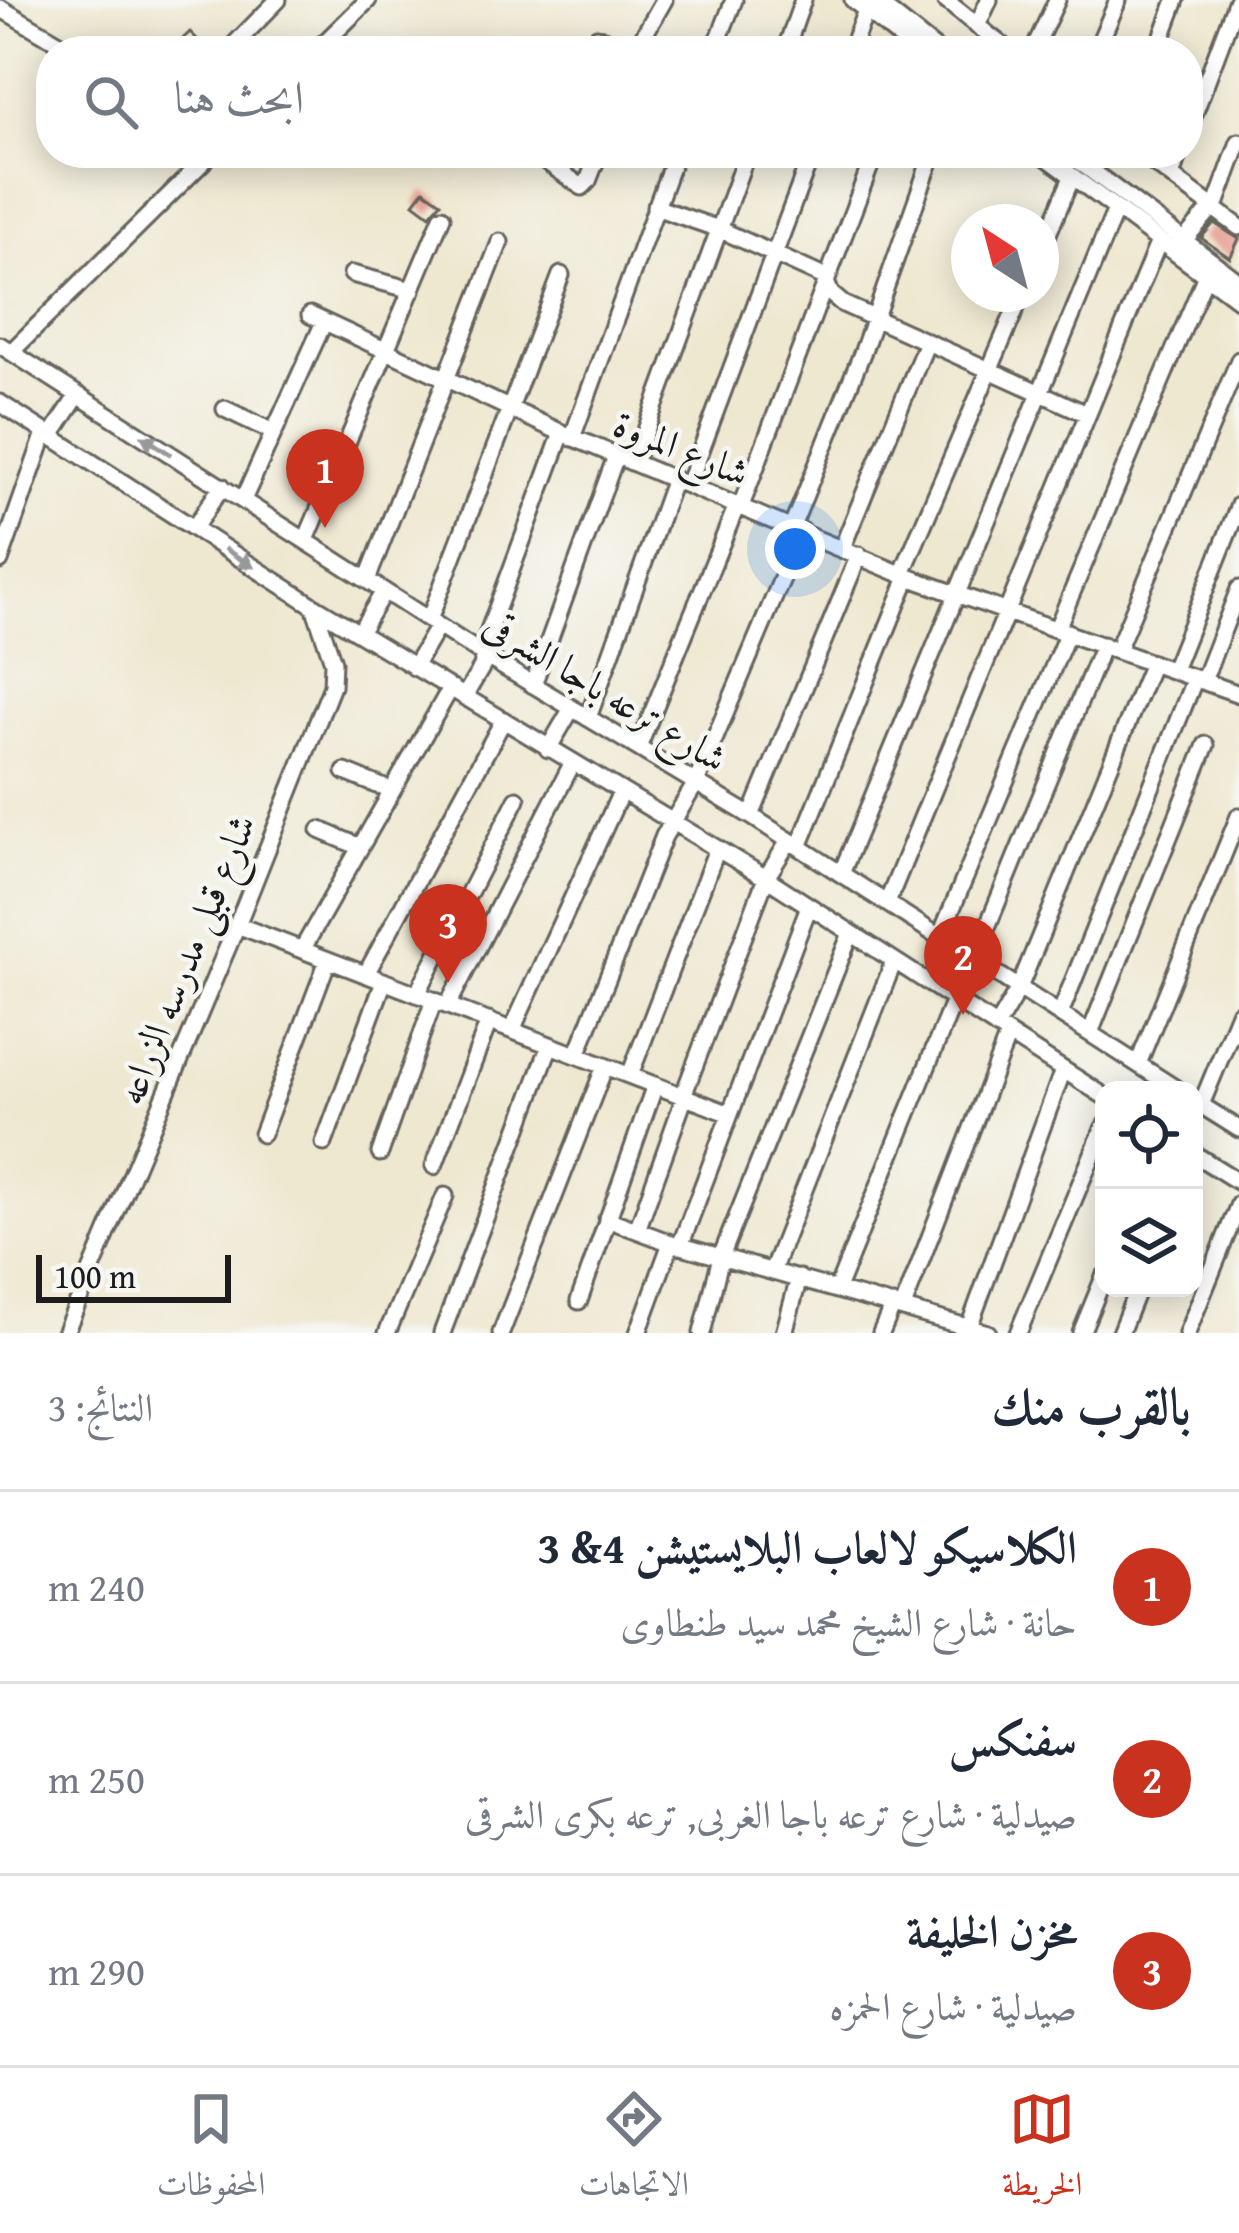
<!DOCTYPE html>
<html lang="ar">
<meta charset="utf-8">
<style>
:root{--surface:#fff;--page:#f2f2f3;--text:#1f2937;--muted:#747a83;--line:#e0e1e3;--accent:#c8321e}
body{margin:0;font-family:"Gentium Book Plus",Amiri,serif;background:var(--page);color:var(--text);direction:rtl}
.controls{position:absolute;right:36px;bottom:36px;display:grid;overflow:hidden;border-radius:24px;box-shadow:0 6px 30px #0003}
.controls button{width:108px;height:108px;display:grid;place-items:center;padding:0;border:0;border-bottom:3px solid var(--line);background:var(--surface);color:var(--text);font:60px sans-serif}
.compass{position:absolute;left:951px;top:204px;width:108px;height:108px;border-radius:50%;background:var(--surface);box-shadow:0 6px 30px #0003;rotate:324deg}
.scale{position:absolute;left:36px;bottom:30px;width:195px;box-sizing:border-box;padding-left:12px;border:6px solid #1c1c1c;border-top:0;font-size:33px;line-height:42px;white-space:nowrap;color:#1c1c1c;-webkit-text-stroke:9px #f6f6f2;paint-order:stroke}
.you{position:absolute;left:795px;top:549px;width:42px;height:42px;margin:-30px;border:9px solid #fff;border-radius:50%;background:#1a73e8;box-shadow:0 0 0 18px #1a73e833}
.badge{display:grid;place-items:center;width:78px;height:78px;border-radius:50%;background:var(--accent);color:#fff;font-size:39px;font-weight:700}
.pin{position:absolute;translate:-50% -99px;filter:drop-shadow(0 3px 6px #0008)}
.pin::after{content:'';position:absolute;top:63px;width:42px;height:36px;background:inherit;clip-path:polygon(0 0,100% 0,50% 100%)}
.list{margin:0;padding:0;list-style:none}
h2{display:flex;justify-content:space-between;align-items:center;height:156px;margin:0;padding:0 48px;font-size:51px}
h2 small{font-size:39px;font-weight:400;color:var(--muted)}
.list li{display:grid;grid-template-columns:78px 1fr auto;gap:36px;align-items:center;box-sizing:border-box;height:192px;padding:0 48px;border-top:3px solid var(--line)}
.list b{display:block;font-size:45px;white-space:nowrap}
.list p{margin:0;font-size:39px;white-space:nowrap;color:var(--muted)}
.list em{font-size:39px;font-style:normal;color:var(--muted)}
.icon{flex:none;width:66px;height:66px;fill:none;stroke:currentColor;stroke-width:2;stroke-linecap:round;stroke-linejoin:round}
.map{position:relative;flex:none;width:1239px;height:1333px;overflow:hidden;direction:ltr}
.search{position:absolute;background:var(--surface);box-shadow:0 6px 30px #0003;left:36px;right:36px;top:36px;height:132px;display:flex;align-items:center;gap:30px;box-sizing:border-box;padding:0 42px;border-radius:48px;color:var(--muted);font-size:45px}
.sheet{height:732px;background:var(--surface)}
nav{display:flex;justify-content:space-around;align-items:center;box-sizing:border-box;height:168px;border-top:3px solid var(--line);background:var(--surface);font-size:33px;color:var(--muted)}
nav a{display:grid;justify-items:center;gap:6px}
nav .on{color:var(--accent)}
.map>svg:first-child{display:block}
</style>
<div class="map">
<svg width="1239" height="1333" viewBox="0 0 1239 1333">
<rect width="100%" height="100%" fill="#f6f6f2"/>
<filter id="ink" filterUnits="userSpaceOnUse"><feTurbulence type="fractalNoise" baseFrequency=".00833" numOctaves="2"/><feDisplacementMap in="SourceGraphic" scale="24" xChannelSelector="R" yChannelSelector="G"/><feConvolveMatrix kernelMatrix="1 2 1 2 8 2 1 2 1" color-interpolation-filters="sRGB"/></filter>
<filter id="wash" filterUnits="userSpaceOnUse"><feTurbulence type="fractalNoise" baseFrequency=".004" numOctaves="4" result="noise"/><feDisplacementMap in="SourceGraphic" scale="48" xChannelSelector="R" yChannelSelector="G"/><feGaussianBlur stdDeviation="2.7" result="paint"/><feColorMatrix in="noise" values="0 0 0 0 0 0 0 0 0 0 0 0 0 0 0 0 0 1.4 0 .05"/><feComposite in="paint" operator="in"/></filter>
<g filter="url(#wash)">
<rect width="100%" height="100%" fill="#efe8d1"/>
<g id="blocks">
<path fill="#e9a59b" d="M190 32 209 51H170Z
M424 190 441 202 430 215 414 203Z
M1214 223 1239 239 1230 258 1201 238Z"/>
</g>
</g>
<g filter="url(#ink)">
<use href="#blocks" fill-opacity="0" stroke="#66635b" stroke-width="3"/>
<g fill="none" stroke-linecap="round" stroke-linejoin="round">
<defs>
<path id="minor" d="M853 0 917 51
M874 0 938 51
M945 0 1009 51
M0 8 73 51
M977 26 989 0
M597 37 639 51
M228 51 278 0
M316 51 368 0
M635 51 664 0
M714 51 734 0
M785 51 803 0
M850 51 869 3
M1033 51 1057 0
M1096 51 1118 0
M1157 51 1176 0
M1188 130 1237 0
M534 153 582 187 588 181 599 153
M1041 153 1239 300
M1068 153 1239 282
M1140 153 1239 227
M1171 176 1179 153
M655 207 719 229 824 277 831 294 843 304 1087 414
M1184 240 1217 202 1239 142
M1041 250 1072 177
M352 274 412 290
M310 315 562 433 908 577 1239 694
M0 345 482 654 751 816 1178 1090
M11 352 212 153
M0 403 314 606 766 878 1104 1096
M225 409 273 432
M51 436 78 395
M572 438 676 153
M634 463 747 153
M688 485 812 153
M243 500 324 322
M741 506 875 153
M792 527 863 351 933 153
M194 528 222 486
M306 540 442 217
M842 548 927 342
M0 561 45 433
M902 574 1022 294
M367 580 500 242
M429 620 561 275
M1057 628 1206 275
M359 633 384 591
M1117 650 1239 360
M414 667 438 626
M1173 670 1239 505
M1203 681 1239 589
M533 685 616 456
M464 697 483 665 482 649 562 433
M588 718 674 479
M638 748 737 505
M548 749 572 708
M345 772 392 791
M751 816 859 555
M320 830 360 847
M799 847 908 577
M841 874 1116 209
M887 903 1159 241
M237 925 730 1114
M940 937 1068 632
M302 950 450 689
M974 959 1103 645
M366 974 503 721
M417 994 517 799
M448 1005 572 764
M1060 1014 1195 678
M996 1027 1019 988 1152 663
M512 1030 621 792
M1090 1033 1206 745
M577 1055 664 836 696 783 802 531
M1138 1064 1239 816
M630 1075 717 849
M683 1096 766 878 789 841
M1196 1102 1239 1129
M1201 1105 1239 1013
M262 1134 328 960
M324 1143 384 981
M380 1153 434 1000
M1194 1154 1239 1182
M434 1166 489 1021
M607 1219 671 1243 988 1333
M637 1230 685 1096
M680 1246 809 906
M772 1271 894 961
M837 1289 954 1000
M579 1301 655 1085
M903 1307 1008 1035
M969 1327 1063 1070
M65 1333 237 925 332 686 333 662 314 606
M387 1333 445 1196
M442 1333 550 1045
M501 1333 605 1066
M638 1333 671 1243
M702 1333 721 1257 851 933
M784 1333 799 1278
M881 1333 893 1305
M1018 1333 1104 1127
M1081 1333 1104 1277
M1120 1333 1138 1288
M1187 1333 1239 1204"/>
</defs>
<use href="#minor" stroke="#66635b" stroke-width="21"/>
<use href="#minor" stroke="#fff" stroke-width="15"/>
</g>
<defs><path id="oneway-solid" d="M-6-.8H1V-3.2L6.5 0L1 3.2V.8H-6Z" transform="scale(3)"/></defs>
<g fill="#999">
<use href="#oneway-solid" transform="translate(156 445) rotate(-147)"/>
<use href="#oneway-solid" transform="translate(239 558) rotate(33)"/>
</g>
</g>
<g text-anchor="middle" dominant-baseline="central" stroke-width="9" stroke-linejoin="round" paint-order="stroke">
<g font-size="39" fill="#1c1c1c" stroke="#f6f6f2">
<text transform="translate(682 447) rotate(22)">شارع المروة</text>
<text transform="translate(606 690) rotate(31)">شارع ترعه باجا الشرقى</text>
<text transform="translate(185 959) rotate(-68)">شارع قبلى مدرسه الزراعه</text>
</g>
</g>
</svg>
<div class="controls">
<button><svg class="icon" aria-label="locate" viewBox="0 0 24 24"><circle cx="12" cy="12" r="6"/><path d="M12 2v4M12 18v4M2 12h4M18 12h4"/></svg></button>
<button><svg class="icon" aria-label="layers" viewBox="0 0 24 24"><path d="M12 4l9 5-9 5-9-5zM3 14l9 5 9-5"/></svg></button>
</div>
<svg class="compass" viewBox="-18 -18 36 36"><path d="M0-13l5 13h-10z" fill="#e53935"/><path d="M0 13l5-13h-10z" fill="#747a83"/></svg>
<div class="scale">100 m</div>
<div class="you"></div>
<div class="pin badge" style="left:325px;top:528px">1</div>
<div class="pin badge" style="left:963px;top:1015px">2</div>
<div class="pin badge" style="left:448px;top:983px">3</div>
<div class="search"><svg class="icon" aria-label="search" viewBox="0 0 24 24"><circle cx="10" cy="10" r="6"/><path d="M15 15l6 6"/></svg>ابحث هنا</div>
</div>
<section class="sheet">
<h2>بالقرب منك<small>النتائج: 3</small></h2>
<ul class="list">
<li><span class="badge">1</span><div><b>الكلاسيكو لالعاب البلايستيشن 4&amp; 3</b><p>حانة · شارع الشيخ محمد سيد طنطاوى</p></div><em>240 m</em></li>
<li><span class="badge">2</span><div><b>سفنكس</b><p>صيدلية · شارع ترعه باجا الغربى, ترعه بكرى الشرقى</p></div><em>250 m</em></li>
<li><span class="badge">3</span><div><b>مخزن الخليفة</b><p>صيدلية · شارع الحمزه</p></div><em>290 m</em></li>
</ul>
</section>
<nav>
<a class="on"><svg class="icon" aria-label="map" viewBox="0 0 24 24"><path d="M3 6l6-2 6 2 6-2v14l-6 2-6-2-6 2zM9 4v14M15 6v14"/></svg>الخريطة</a>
<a><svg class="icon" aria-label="directions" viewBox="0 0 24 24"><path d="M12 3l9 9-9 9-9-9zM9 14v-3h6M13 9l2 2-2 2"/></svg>الاتجاهات</a>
<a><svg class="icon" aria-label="saved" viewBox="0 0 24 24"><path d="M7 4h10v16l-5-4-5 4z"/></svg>المحفوظات</a>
</nav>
